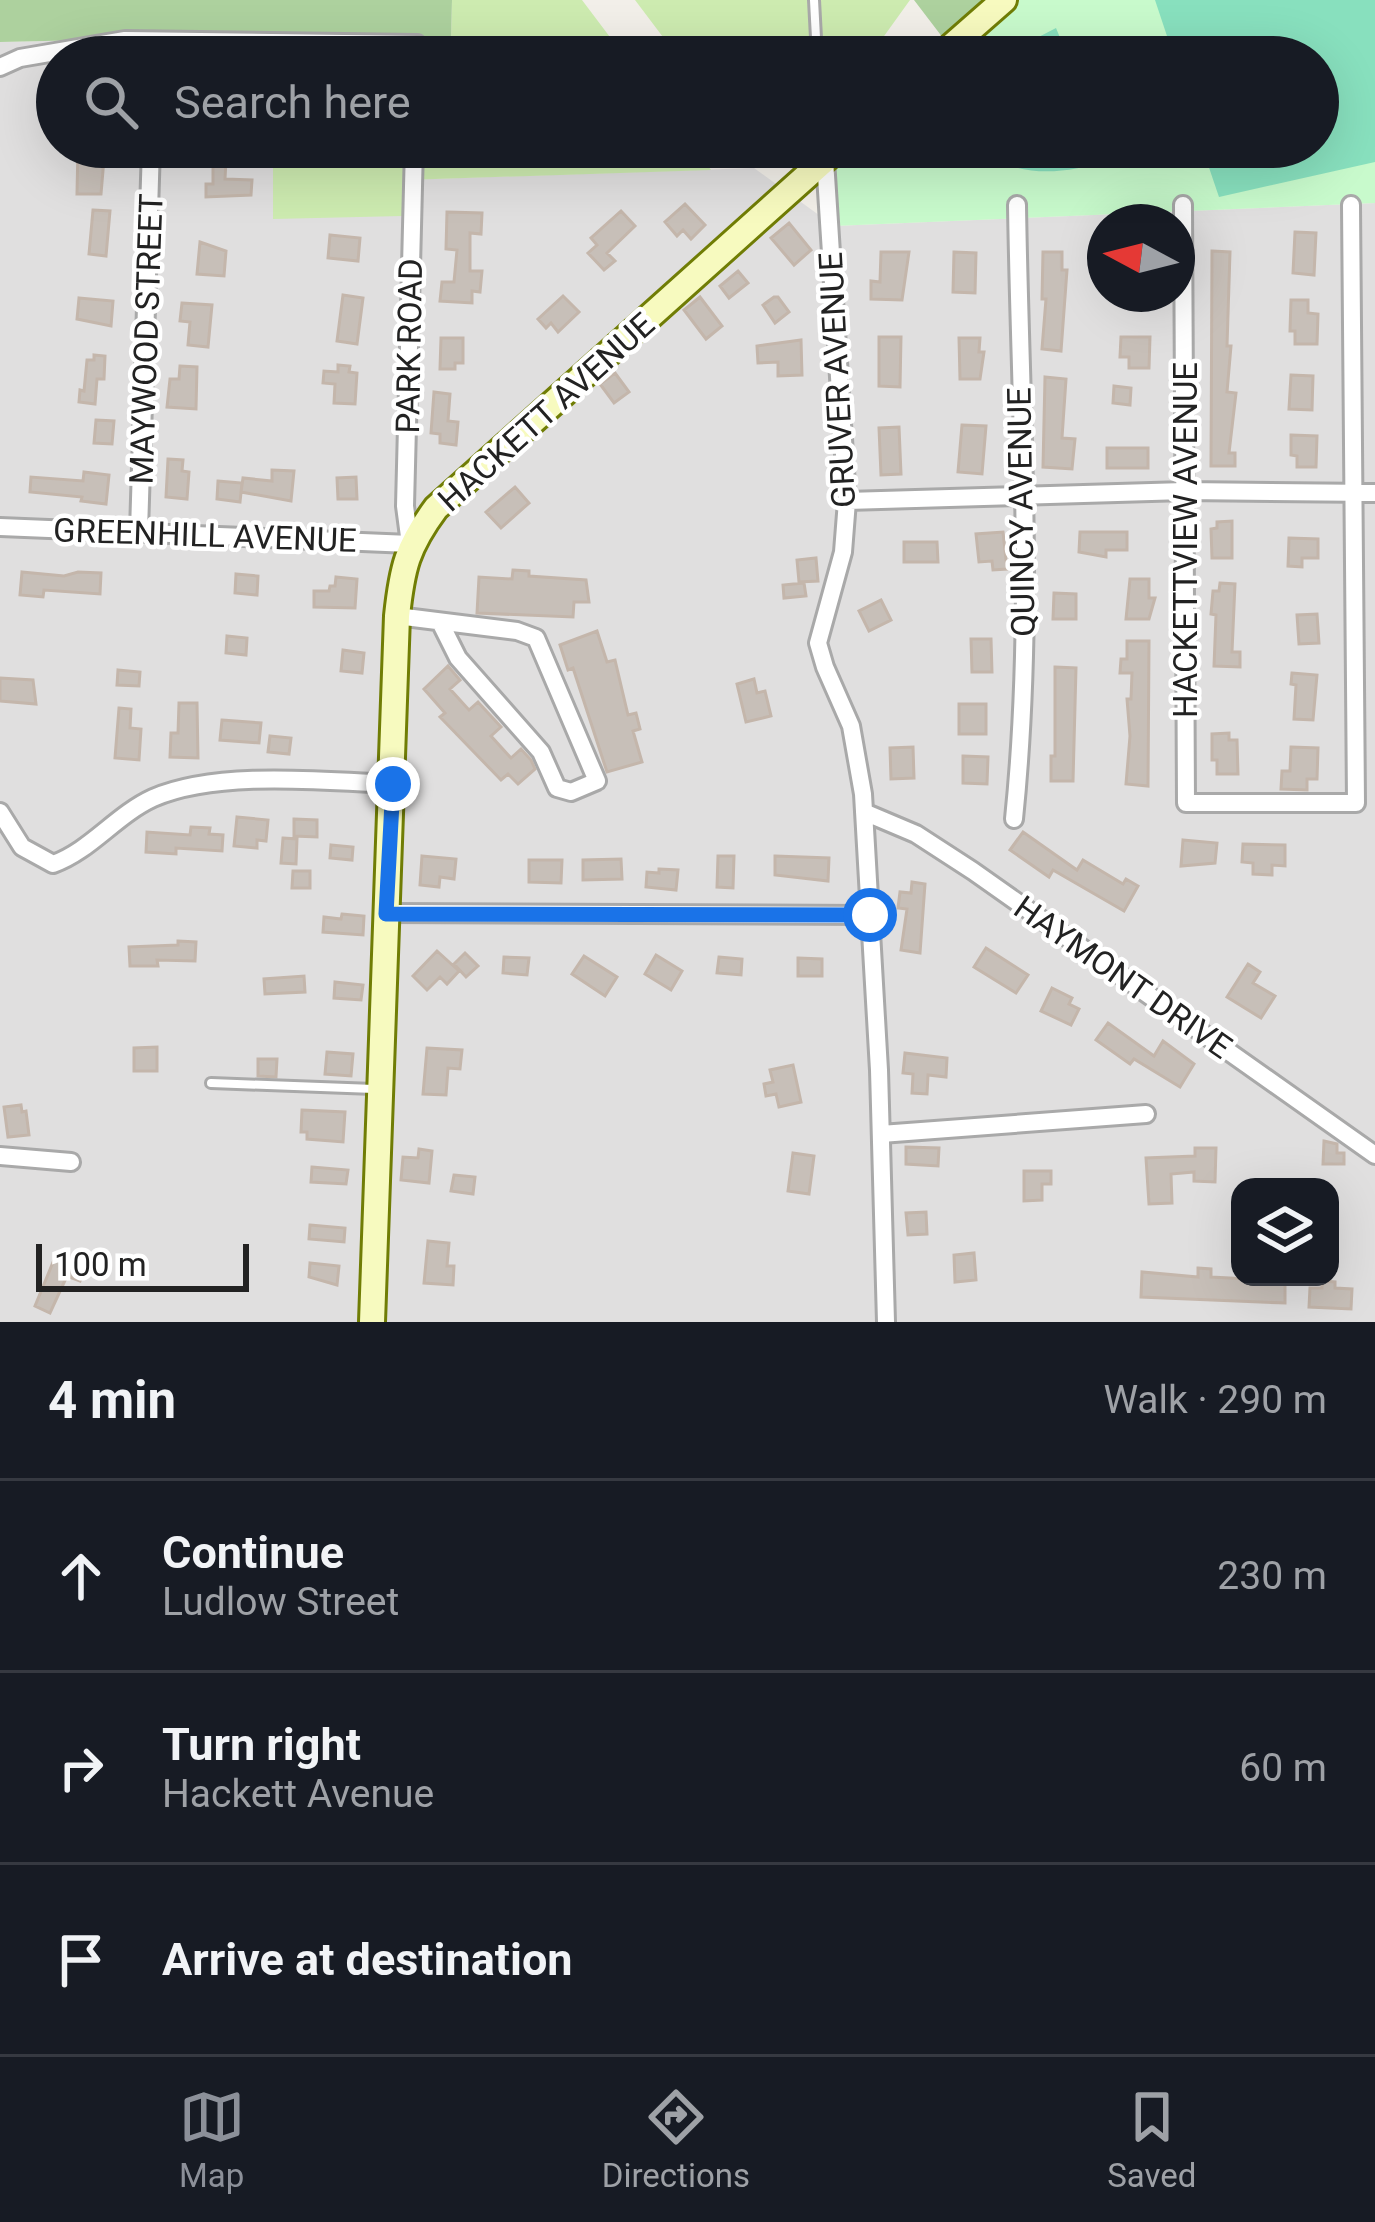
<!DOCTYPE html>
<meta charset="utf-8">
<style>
:root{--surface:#171b24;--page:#20242c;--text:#f1f3f6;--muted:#9ea1a6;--line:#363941;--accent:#8c9099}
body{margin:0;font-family:Roboto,sans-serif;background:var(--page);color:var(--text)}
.controls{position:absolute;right:36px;bottom:36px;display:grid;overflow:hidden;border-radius:24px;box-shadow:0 12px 48px #0002}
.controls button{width:108px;height:108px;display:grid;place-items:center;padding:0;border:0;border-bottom:3px solid var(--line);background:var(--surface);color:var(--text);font:60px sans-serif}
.compass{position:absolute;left:1087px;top:204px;width:108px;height:108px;border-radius:50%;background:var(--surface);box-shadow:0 12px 48px #0002;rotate:277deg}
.scale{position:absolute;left:36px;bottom:30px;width:213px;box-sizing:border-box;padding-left:12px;border:6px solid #222;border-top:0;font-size:33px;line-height:42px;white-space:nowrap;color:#222;-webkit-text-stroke:9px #fff;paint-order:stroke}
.stop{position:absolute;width:36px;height:36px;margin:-27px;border:9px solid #1a73e8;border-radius:50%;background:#fff}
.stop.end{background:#1a73e8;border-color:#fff;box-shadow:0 3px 12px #0008}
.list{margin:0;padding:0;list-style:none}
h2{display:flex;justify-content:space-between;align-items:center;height:156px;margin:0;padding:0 48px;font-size:51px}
h2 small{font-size:39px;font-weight:400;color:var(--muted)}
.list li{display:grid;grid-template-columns:78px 1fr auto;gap:36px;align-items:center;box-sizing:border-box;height:192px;padding:0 48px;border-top:3px solid var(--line)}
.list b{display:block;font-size:45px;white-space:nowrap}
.list p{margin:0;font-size:39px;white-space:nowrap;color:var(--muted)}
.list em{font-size:39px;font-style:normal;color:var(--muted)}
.icon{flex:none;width:66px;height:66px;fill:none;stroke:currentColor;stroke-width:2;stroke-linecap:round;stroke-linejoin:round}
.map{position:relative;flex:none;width:1375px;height:1322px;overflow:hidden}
.search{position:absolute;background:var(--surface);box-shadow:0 12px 48px #0002;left:36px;right:36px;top:36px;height:132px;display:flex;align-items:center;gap:30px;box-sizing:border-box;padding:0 42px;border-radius:66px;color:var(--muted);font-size:45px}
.sheet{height:732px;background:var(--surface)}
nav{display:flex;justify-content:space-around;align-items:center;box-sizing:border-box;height:168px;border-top:3px solid var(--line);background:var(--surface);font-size:33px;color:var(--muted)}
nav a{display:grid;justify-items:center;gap:6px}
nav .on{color:var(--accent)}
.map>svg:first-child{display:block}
</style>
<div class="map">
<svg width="1375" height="1322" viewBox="0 0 1375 1322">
<rect width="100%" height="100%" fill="#f2efe9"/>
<path fill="#e0dfdf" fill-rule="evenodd" d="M273 36V57H57V147H273V218L404 180 754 168 834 226 1375 203V1322H0V42ZM1105 222H1177V294H1105ZM1240 1187H1330V1277H1240Z"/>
<path fill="#cdebb0" d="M452 0H582L625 57H446L451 40Z
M635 0H910L869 57H678Z
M273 36 424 40 431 57H273Z
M273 147H694L711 170 405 180 403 216 273 219Z"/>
<path fill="#add19e" d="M0 0H452L451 40 446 57H431L423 40 273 36 0 42Z
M914 0H983L943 38Z"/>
<path fill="#c8facc" d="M1004 0H1375V203L834 226 825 160 839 147H1318V57H939Z"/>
<path fill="#88e0be" d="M1155 0H1375V162L1219 197 1202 147H1318V57H1174Z
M1056 28 1068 57H1000Z
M970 147H1107L1112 160C1055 176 1021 178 970 147Z"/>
<path fill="#c7bfb8" stroke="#c4b6ab" stroke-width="3" d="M78 147H105L101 194H77Z
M213 160H226L225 179 252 180 251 195 206 197V184H213Z
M685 204 705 225 691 239 683 230 677 236 665 222Z
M93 210 110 211 106 256 89 254Z
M621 211 635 226 607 253 615 261 604 270 588 253 597 245 591 238Z
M447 212 482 213 481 234 470 233V271H482L480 292 472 291V303L440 301 442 282H454L457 250 446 249Z
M789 223 811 250 794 265 771 238Z
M1295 232 1316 233 1314 275 1293 273Z
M330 235 360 238 358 261 328 258Z
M200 242 226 251 224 276 197 274Z
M1212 251 1230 252 1227 346H1231L1227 392 1236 393 1229 453H1235V466H1211Z
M881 252H909L902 300 871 299V281L880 282Z
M954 252 976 253 975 293 953 292Z
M1043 252H1062V270H1067L1061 351 1042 349 1046 299H1042Z
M738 271 748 283 729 298 720 286Z
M343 295 363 298 357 344 337 341Z
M563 296 579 312 558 332 551 323 546 328 538 319Z
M700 297 722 326 706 339 684 310Z
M774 297H778L789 312 775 323 763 305Z
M79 298 113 301 111 326 77 319Z
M1291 300H1308V313L1318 314 1317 344H1295V331H1290Z
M182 303 212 305 208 347 188 345 190 322 180 321Z
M879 337H901L900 387 879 386Z
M1121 337H1150L1149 368H1129V357H1120Z
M441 338H463V363H455V369H440Z
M959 338H980L979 352H984L980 379H960Z
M801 340 802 375 778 376V362L758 363 757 346Z
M94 355 105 356 104 379H97L95 404 79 402 80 390 84 391 87 360H94Z
M338 365 350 366 349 372 357 373 355 404 334 403 335 384 323 383 324 371 338 372Z
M180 366 197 367 196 409 167 407 170 379H179Z
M615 373 629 392 614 403 600 384Z
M1291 375 1313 376 1312 410 1289 409Z
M1045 377 1066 379 1062 438 1075 439 1072 469 1043 467Z
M1114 386 1131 388 1130 405 1113 403Z
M434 392 450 394 448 421 458 422 456 445 440 443V434L431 433Z
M96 420 114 421 112 444 94 443Z
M962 425 986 426 982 474 958 472Z
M899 427 901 474 881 475 879 428Z
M1291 435 1317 436 1316 467H1297V456L1291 455Z
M1107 448H1148V468H1107Z
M168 459 183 460 182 471 189 472 187 499 166 497Z
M272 470 294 471 291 501 241 492 243 478 272 481Z
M84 472 109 475 106 504 81 501 82 497 30 492 31 477 83 481Z
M356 477 357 499H338L337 478Z
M218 481 242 483 240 502 217 499Z
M515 487 529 503 501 528 486 512Z
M1232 521V558H1212L1211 529 1217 528V522Z
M1003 532 1007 569 993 570 992 561 979 562 976 534Z
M1080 532H1127V550H1106V557L1079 552Z
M1289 538 1318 539V558H1302V567L1288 566Z
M904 542H937L938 562H904Z
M816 558 818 581 799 582 797 560Z
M513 570 529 571V576L586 580 589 602H574L573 617 477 613 479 577 512 579Z
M22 572 64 576 78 572 101 573 100 594 44 590 43 597 20 595Z
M236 574 258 576 257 595 235 593Z
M336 577 357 579 355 608 314 607V591H329L330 586H335Z
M1130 579H1149V598H1155L1149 619H1126Z
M804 583 806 596 784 598 783 585Z
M1220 583 1235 584 1232 652H1240V667L1214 666 1216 615 1211 614 1213 591H1219Z
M1054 593 1076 594V619H1053Z
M881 600 891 620 869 631 859 611Z
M1317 614 1319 643 1299 644 1297 615Z
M597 631 607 662 615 660 628 715 636 713 640 729 633 731 642 762 607 772 573 668 568 670 560 645Z
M227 636 247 638 246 655 226 653Z
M971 639H991L992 672H972Z
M1127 641H1149L1148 786 1126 784 1130 736 1127 699H1131L1132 673H1120L1121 659H1127Z
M343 650 364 653 362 673 341 671Z
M448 666 460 680 450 689 469 710 478 702 501 727 491 736 511 758 521 749 531 760 535 769 518 784 508 774 501 780 440 717 445 713 424 689Z
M1055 667 1076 668 1073 781H1051V756H1055Z
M118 670 140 672 139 686 117 685Z
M1292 673 1317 675 1313 720 1294 719 1296 685 1291 684Z
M0 678 33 680 36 704 0 701Z
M754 679 757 693 765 691 771 716 746 722 737 684Z
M179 703H197L198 758 170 757 171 733H178Z
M959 704H986V734H959Z
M119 708 131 709 130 728 141 729 139 760 115 758Z
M222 720 261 723 259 743 220 740Z
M1229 733V740H1237L1238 774H1217V760H1212V734Z
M270 736 291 738 289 754 268 752Z
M913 747 914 778 891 779 890 748Z
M1291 747 1318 748 1317 779H1307V790L1281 789 1282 771H1290Z
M963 756 988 757 987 784 963 783Z
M237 817 268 820 266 841 257 840V848L234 846Z
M294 819 317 820V837L294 836Z
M191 827 210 828 209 834 223 835 222 851 176 848V854L146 852 147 832 190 835Z
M1023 832 1077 870 1083 860 1123 884 1126 879 1138 886 1124 911 1053 870 1049 877 1010 850Z
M283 838 297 839 296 864 281 863Z
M1183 840 1217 843 1215 863 1181 866Z
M1243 844 1285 845V866L1272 865V875L1253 874V863L1242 862Z
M331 845 353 847 352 860 330 858Z
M422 856 456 859 454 879 440 877 439 887 420 885Z
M718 856H734L733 888 717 887Z
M775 856 829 858 828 881 775 875Z
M621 859 622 879 583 880V860Z
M529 860H562L561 883 529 882Z
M659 869 678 870 676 890 646 887 647 872 659 873Z
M293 871H310V888H292Z
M912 882 925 884 920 953 901 950 907 909 898 908 900 892 911 893Z
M342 914 364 916 363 935 323 932 324 917 341 919Z
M178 941 196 942 195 961 157 960 158 966H130L129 947 178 945Z
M986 948 1028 975 1016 993 974 967Z
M437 951 459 971 447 984 440 977 427 990 413 976Z
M465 953 478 966 466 977 454 964Z
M656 955 682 971 671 990 645 974Z
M584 956 617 977 605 996 572 974Z
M504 957 529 958 527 975 503 973Z
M719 957 742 959 741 975 717 973Z
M798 958 822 959V976H798Z
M1248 964 1260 972 1253 983 1275 996 1261 1018 1227 997Z
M304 976 305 992 265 994 264 979Z
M335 982 363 985 361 1000 334 998Z
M1052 988 1072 998 1069 1004 1079 1009 1071 1025 1041 1011Z
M1108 1023 1154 1056 1163 1041 1194 1064 1180 1087 1134 1059 1130 1064 1096 1040Z
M157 1047V1071H134V1048Z
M427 1048 462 1050 460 1069 448 1068 446 1095 423 1094Z
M327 1052 353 1054 351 1076 325 1074Z
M905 1053 947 1058 946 1077 928 1075 927 1094 912 1093 913 1074 903 1073Z
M258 1059H277L276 1077 258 1076Z
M793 1065 801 1102 779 1107 776 1094 766 1096 764 1084 773 1082 770 1070Z
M21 1105 22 1112 26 1111 29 1135 8 1137 4 1107Z
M302 1110 345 1112 343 1142 307 1139V1132H301Z
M1324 1141 1337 1144V1153H1344V1164H1323Z
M906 1147 939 1148 938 1166 906 1164Z
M1195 1148H1216L1215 1182 1194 1181V1172L1171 1174 1172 1203 1149 1204 1146 1158 1195 1156Z
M419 1149 432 1151 429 1183 401 1180 403 1157 418 1158Z
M793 1153 814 1156 809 1194 788 1191Z
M312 1167 348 1170 346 1184 311 1182Z
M1024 1171H1051V1184H1042V1200L1024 1201Z
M454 1175 475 1177 473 1194 451 1191Z
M926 1212 927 1234 908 1235 906 1213Z
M310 1225 345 1228 344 1242 309 1239Z
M428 1241 449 1243 447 1266H454L453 1285 424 1283Z
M974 1253 976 1280 955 1282 954 1255Z
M56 1255 71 1261 74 1255 87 1260 80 1281 67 1276 50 1313 35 1306Z
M310 1263 339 1266 337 1285 309 1277Z
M1198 1268 1211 1269V1277L1285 1281V1303L1141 1297 1142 1272 1198 1277Z
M1322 1281 1335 1282V1288L1352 1289 1351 1309 1309 1307 1310 1288H1322Z"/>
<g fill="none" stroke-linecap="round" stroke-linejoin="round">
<defs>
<path id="service" d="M814 0 817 57
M211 1083 374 1089"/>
<path id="minor" d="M0 67 20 58 125 40 417 44 416 57
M825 160 847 501 843 552 818 643 825 667 851 726 863 794 879 1070 886 1322
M1183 205 1186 803H1356L1351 205
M847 501 1185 491 1375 493
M0 527 410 544 405 506 414 147
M139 531 151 147
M397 616 517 631 536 638 597 781 571 792 557 788 541 752 458 658 440 622
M0 812 22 847 53 864C90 851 116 815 153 798 217 770 324 781 393 784
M864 812 916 834 973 871 1375 1155
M1014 819C1035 616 1020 409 1017 205
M386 913 870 915
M881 1134 1146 1114
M0 1156 71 1162"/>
<path id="secondary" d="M939 57 1004 0
M372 1322 397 616C402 568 407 547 436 508L839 147"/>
</defs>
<use href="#service" stroke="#a9a9a9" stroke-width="14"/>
<use href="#minor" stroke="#a9a9a9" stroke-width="22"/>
<use href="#secondary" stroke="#707d05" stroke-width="30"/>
<use href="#service" stroke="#fff" stroke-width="8"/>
<use href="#minor" stroke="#fff" stroke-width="16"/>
<use href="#secondary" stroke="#f7fabf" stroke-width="24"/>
</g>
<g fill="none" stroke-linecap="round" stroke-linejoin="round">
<path stroke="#1a73e8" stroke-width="15" d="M393 784 386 914 870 915"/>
</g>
<g text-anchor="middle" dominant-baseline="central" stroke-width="9" stroke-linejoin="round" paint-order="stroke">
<g font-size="33" fill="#222" stroke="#fff">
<text transform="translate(146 339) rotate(-88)">MAYWOOD STREET</text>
<text transform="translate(409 346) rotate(-89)">PARK ROAD</text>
<text transform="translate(837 380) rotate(-93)">GRUVER AVENUE</text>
<text transform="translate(546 412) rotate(-42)">HACKETT AVENUE</text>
<text transform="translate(1021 512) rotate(-91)">QUINCY AVENUE</text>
<text transform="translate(205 535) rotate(2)">GREENHILL AVENUE</text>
<text transform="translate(1185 540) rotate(-90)">HACKETTVIEW AVENUE</text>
<text transform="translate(1123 977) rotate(35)">HAYMONT DRIVE</text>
</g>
</g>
</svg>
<div class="controls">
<button><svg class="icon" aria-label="layers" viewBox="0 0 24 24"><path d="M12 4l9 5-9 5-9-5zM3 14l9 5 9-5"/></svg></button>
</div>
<svg class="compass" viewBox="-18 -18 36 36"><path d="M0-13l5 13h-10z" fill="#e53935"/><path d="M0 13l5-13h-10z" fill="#9ea1a6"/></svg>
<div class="scale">100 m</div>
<div class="stop" style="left:870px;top:915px"></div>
<div class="stop end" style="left:393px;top:784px"></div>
<div class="search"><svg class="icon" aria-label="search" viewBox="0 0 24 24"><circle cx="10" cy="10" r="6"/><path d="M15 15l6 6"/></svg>Search here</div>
</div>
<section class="sheet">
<h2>4 min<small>Walk · 290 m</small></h2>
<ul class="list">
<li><svg class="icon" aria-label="ahead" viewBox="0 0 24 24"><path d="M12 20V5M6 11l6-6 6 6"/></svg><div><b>Continue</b><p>Ludlow Street</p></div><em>230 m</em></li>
<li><svg class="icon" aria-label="right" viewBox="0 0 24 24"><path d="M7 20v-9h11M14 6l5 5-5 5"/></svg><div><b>Turn right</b><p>Hackett Avenue</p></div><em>60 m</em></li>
<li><svg class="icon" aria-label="arrive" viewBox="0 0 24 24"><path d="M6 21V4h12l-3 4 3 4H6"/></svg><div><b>Arrive at destination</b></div></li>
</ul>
</section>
<nav>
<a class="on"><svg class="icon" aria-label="map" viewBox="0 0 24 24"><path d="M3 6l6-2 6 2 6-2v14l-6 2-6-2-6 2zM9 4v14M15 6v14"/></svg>Map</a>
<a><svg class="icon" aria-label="directions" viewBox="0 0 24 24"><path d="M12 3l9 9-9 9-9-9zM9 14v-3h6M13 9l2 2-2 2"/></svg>Directions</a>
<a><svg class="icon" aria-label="saved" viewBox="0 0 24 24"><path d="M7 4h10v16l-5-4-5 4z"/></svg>Saved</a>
</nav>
